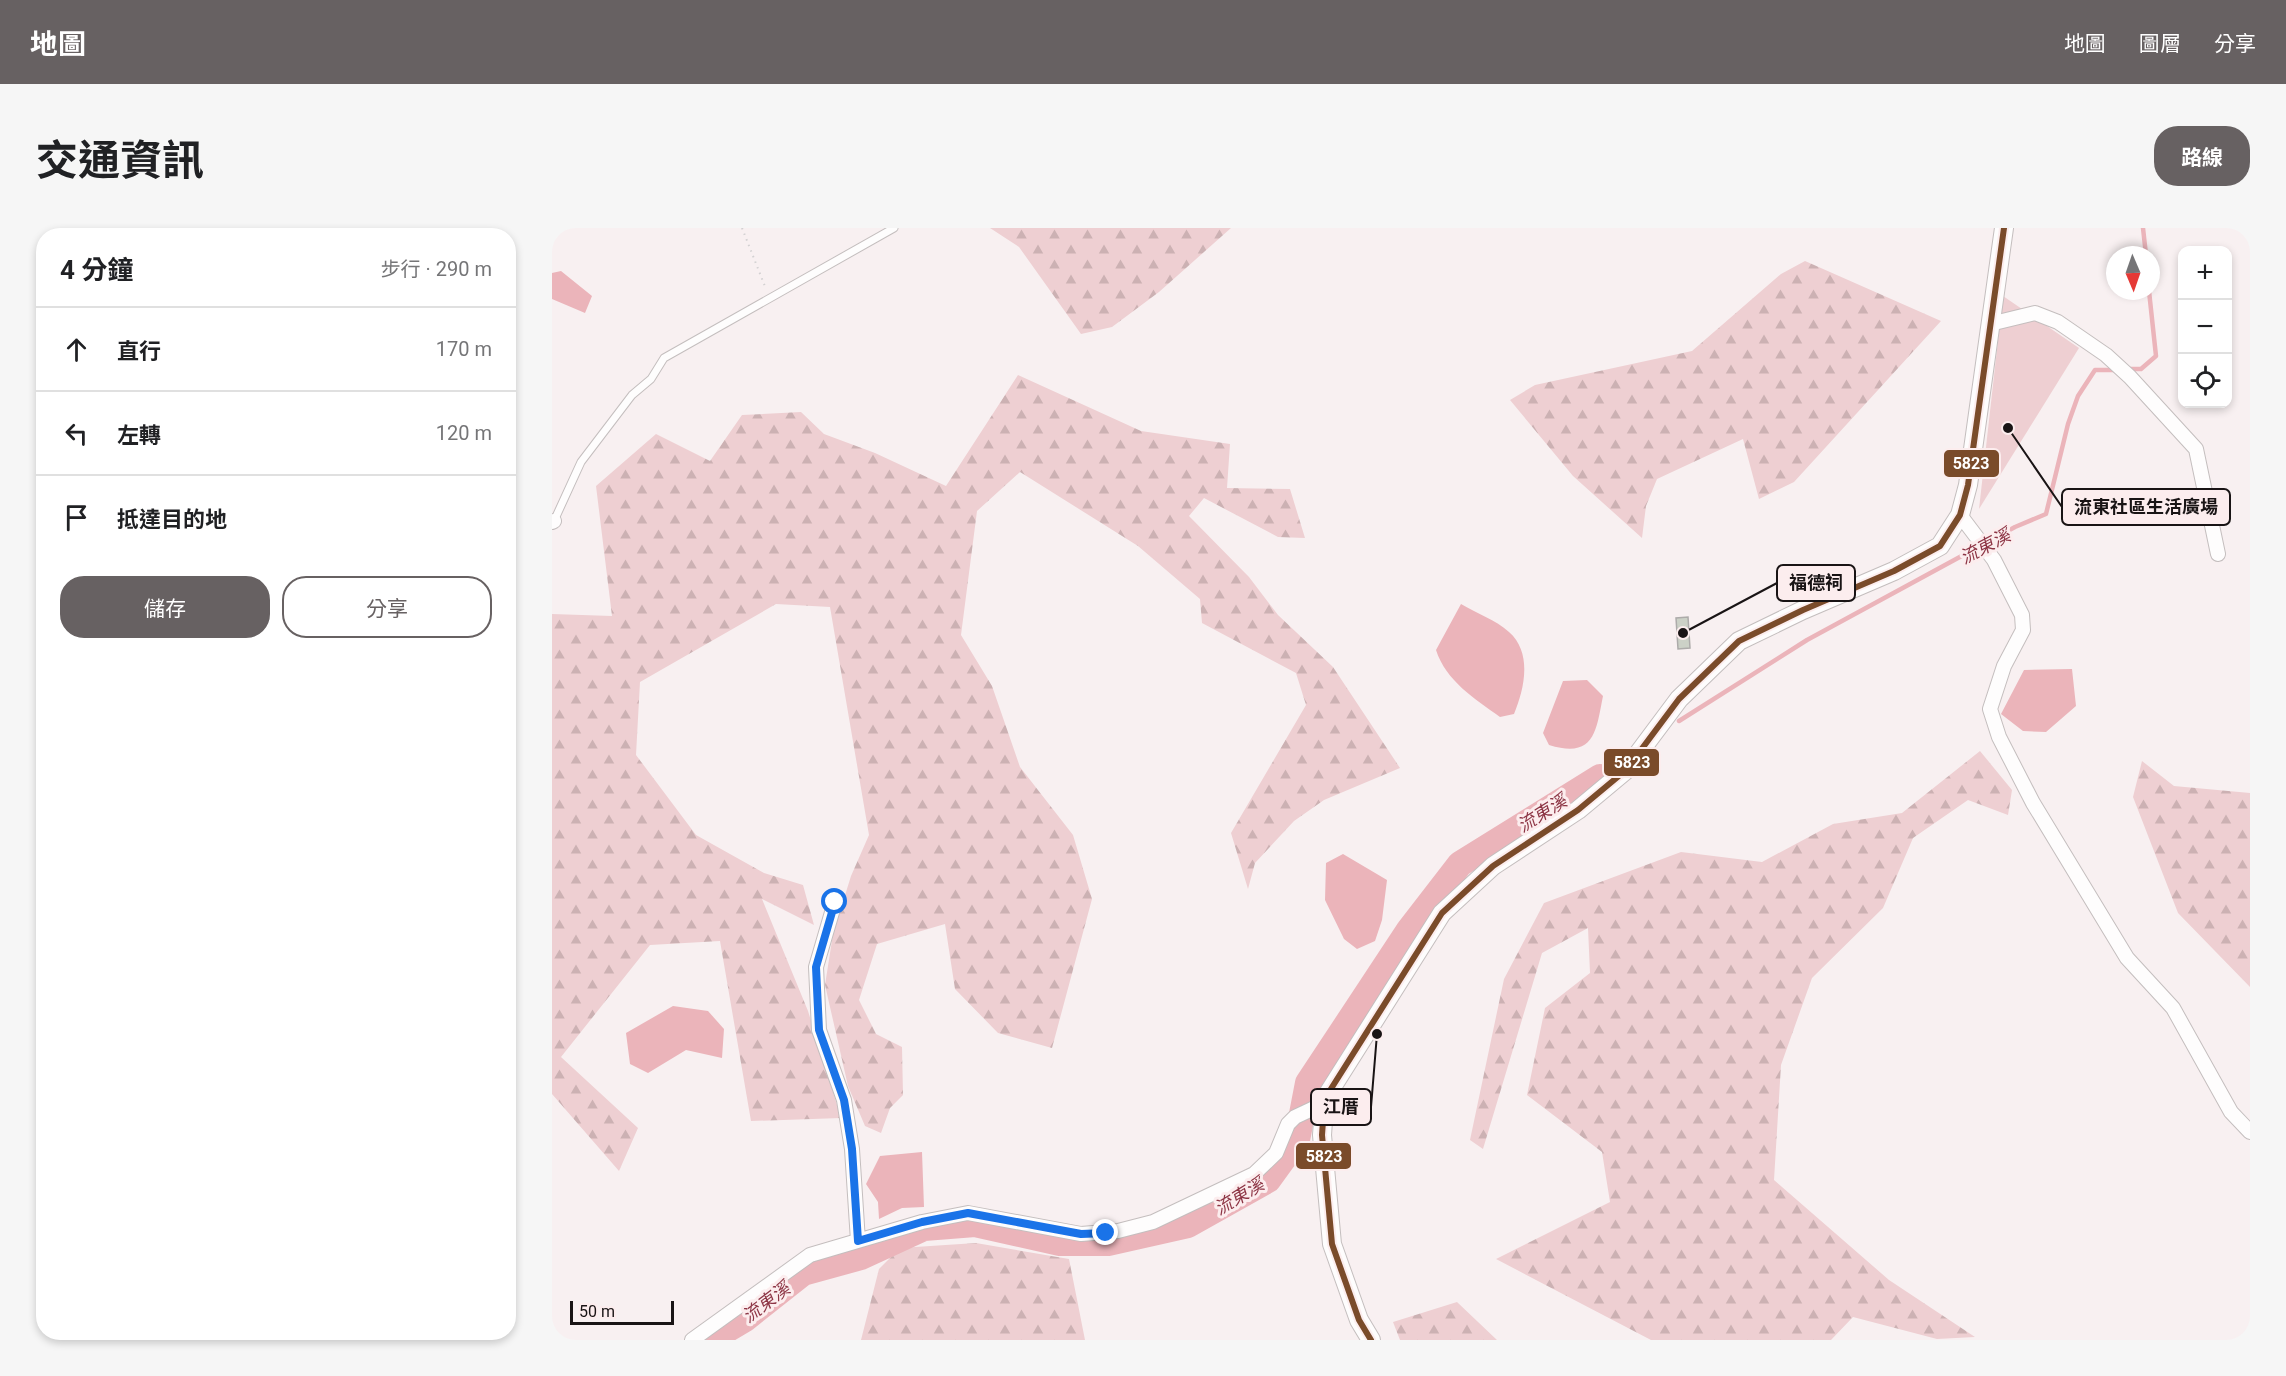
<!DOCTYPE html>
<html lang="zh-TW">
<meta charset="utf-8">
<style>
:root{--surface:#fff;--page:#f6f6f6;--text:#202124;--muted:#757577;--line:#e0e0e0;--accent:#676162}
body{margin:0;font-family:Roboto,"Noto Sans TC",sans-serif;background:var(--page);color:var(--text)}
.controls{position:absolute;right:18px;top:18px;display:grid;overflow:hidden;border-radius:12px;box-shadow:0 3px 9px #0003}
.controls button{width:54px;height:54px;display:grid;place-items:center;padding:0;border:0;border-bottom:2px solid var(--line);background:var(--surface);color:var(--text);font:30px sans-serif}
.compass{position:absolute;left:1554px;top:18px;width:54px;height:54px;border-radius:50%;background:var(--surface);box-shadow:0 3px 9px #0003;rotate:178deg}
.scale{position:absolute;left:18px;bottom:15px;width:104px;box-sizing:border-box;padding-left:6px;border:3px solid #191415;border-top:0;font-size:16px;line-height:21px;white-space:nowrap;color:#191415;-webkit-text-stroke:4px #fcedee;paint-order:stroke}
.stop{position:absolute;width:18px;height:18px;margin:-14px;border:4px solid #1a73e8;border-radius:50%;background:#fff}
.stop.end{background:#1a73e8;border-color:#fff;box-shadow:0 2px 6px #0008}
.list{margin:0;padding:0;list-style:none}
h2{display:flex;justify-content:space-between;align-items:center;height:78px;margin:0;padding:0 24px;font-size:26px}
h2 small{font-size:20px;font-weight:400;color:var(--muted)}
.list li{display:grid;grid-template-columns:39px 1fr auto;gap:18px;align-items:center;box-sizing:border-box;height:84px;padding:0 24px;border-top:2px solid var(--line)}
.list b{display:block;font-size:22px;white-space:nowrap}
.list em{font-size:20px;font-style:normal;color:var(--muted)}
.actions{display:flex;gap:12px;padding:18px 24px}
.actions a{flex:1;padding:14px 0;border:2px solid var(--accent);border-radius:24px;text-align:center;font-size:21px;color:var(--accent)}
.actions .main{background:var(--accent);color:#fff}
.icon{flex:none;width:33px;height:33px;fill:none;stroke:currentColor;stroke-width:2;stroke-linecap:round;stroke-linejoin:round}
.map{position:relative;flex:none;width:1698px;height:1112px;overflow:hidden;border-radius:24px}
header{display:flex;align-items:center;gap:36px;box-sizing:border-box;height:84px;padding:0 30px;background:var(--accent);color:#fff}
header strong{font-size:28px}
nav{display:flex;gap:33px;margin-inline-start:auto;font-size:21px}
.intro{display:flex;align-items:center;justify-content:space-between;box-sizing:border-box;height:144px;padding:0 36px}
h1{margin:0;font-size:42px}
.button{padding:15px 27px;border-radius:24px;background:var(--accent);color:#fff;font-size:21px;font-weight:700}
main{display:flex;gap:36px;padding:0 36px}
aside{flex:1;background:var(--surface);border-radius:24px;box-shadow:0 3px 9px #0003}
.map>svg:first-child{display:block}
</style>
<header>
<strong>地圖</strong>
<nav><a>地圖</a><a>圖層</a><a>分享</a></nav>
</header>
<div class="intro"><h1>交通資訊</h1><a class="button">路線</a></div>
<main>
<aside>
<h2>4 分鐘<small>步行 · 290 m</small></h2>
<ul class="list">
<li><svg class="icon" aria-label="ahead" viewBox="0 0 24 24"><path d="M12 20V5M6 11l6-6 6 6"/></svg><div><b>直行</b></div><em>170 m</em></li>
<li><svg class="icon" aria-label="left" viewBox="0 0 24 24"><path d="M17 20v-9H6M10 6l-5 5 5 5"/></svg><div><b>左轉</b></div><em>120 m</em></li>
<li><svg class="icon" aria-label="arrive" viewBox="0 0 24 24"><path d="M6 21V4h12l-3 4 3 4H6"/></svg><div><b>抵達目的地</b></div></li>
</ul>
<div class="actions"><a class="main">儲存</a><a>分享</a></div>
</aside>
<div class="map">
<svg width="1698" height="1112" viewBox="0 0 1698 1112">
<defs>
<pattern id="forest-firs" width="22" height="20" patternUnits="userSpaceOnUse" patternTransform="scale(1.5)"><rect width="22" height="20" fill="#eecfd2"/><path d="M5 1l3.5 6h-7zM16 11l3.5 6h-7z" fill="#ccb1b3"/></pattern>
</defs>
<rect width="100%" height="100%" fill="#f8f0f1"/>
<path fill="url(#forest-firs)" d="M438 0H679L607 64 560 99 529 106 467 19Z
M1253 33 1389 93 1242 254 1207 271 1191 211 1105 251 1094 278 1090 310 1021 248 958 172 983 157 1140 123 1229 46Z
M466 147 589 203 678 216 675 260 738 261 753 310 726 309 652 270 637 288 697 349 726 387 781 439 848 540 772 572 742 593 703 635 696 661 679 605 754 477 744 445 650 395 648 371 586 318 468 244 425 283 409 407 440 458 468 539 521 607 540 671 500 820 446 805 403 761 393 696 325 716 307 772 324 806 350 819 351 867 338 880 329 905 313 898 296 858 273 757 281 706 299 648 317 607 278 379 224 376 88 454 84 527 144 607 212 645 251 657 262 697 210 671 256 783 289 890 199 893 168 713 98 717 9 829 86 900 67 943 0 866V386L60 388 44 258 104 206 158 233 190 187 249 184 272 206 323 225 394 258Z
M1428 523 1460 562 1456 587 1416 572 1361 610 1331 680 1260 750 1229 837 1222 952 1337 1052 1423 1109 1385 1111 1301 1089 1279 1112H1099L944 1031 1058 974 1050 924 975 867 993 780 1038 745 1036 700 990 725 931 921 918 912 952 751 992 675 1129 624 1210 634 1281 596 1350 585Z
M1590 533 1622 558 1698 565V759L1626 685 1581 569Z
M424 1015 517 1031 533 1112H309L327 1041 348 1020Z
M905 1074 945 1112H848L841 1094Z"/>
<path fill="#eecfd2" d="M1451 68 1527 120 1427 281Z"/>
<path fill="#ebb4ba" d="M9 43 40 68 33 85 0 71V45Z
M909 376C924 385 944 392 957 404 981 425 972 462 962 486L948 489C923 471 894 453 884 422Z
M1520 441 1524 478 1494 504 1471 503 1449 486 1472 442Z
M1035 452 1051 468C1044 503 1043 531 997 517L991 505 1011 453Z
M791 626 835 652 830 692 823 713 805 721 792 711 773 672 774 635Z
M121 778 156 783 172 801 170 830 134 822 96 845 78 836 74 805Z
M370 924 372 979 350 980 327 991 326 974 314 956 328 928Z"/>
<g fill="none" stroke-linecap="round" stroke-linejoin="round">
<path stroke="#ebb4ba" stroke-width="4.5" d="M1591 0 1594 27
M1576 141H1589L1604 128 1597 63
M1127 493 1255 412 1463 299 1494 286 1516 196 1526 168 1543 142H1565"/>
<path stroke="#ebb4ba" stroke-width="26" d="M158 1112 193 1091 251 1045 309 1029 372 1000 423 996 508 1015H556L636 997 716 952 745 912 756 855 857 702 908 636 1048 549"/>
</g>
<path fill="#ccd1c7" stroke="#adabaa" stroke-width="1.5" d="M1136 389 1138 420 1126 421 1124 390Z"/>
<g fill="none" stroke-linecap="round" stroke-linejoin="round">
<defs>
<path id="service" d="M2 293 29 234 80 167 99 151 112 130 342 0"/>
<path id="minor" d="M1438 96 1483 85 1506 94 1554 127 1578 149 1644 221 1666 326
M1408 287 1442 332 1470 387 1471 402 1452 438 1438 481 1447 509 1481 575 1575 730 1621 780 1679 884 1698 904
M0 294 2 293
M283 674 264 739 267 802 292 872 300 921 306 1013
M140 1112 258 1027 370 994 416 985 529 1006 566 1003 601 994 702 946 724 925 736 896 743 889 760 881 772 879"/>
<path id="tertiary" d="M819 1112 807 1092 780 1016 770 907 772 879 777 864 890 685 941 638 1026 582 1074 542 1127 471 1187 413 1251 382 1342 343 1388 318 1408 287 1416 257 1452 0"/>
</defs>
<use href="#service" stroke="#c4bebe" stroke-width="9"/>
<use href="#minor" stroke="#c4bebe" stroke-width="16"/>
<use href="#tertiary" stroke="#c4bebe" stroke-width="20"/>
<path stroke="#d3d1d2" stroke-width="2" stroke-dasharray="1.5 4.5" stroke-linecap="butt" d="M190 0 214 61"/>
<use href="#service" stroke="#fefdfd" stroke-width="7"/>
<use href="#minor" stroke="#fefdfd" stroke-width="14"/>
<use href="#tertiary" stroke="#fefdfd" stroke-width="18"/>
<defs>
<path id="bus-1" d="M819 1112 807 1092 780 1016 770 907 772 879 777 864 890 685 941 638 1026 582 1074 542 1127 471 1187 413 1251 382 1342 343 1388 318 1408 287 1416 257 1452 0"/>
</defs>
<use href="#bus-1" stroke="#fcedee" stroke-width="10"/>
<use href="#bus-1" stroke="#7a4b2a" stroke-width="6"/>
</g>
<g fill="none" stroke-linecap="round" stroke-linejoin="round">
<path stroke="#1a73e8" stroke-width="8" d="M283 674 264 739 267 802 292 872 300 921 306 1013 370 994 416 985 529 1006 554 1005"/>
</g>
<g text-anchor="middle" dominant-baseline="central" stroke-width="6" stroke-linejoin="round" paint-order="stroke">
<g font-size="18" font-style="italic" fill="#8d3545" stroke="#fcedee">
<text transform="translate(1433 318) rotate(-28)">流東溪</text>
<text transform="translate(990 585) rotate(-32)">流東溪</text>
<text transform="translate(687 968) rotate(-31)">流東溪</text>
<text transform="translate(214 1074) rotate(-37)">流東溪</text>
</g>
</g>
<path fill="none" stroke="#191415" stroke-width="2" d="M1456 200L1510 279M1131 405L1225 355M825 806L819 879"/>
<g fill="#191415" stroke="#fcedee" stroke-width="2">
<circle cx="1456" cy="200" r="6"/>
<circle cx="1131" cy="405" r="6"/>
<circle cx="825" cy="806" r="6"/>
</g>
<g fill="#fcedee" stroke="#191415" stroke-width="2">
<rect x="1510" y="261" width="168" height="36" rx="6"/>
<rect x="1225" y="337" width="78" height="36" rx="6"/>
<rect x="759" y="861" width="60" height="36" rx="6"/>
</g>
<g font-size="18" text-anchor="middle" font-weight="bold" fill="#191415">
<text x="1594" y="285">流東社區生活廣場</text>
<text x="1264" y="361">福德祠</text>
<text x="789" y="885">江厝</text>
</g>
<g stroke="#fcedee" stroke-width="2">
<rect x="1391" y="221" width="57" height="29" rx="6" fill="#7a4b2a"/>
<rect x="1051" y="520" width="57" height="29" rx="6" fill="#7a4b2a"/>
<rect x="743" y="914" width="57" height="28" rx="6" fill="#7a4b2a"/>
</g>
<g font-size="16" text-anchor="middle" font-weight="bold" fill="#fff">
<text x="1419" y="241">5823</text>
<text x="1080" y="540">5823</text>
<text x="772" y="934">5823</text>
</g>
</svg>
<div class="controls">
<button>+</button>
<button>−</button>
<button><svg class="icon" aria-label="locate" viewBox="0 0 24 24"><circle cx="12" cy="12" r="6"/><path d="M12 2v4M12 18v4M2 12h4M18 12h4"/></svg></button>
</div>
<svg class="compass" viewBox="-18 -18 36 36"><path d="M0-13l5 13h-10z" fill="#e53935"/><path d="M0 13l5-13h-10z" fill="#757577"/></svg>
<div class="scale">50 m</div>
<div class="stop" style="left:283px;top:674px"></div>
<div class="stop end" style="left:554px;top:1005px"></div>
</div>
</main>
